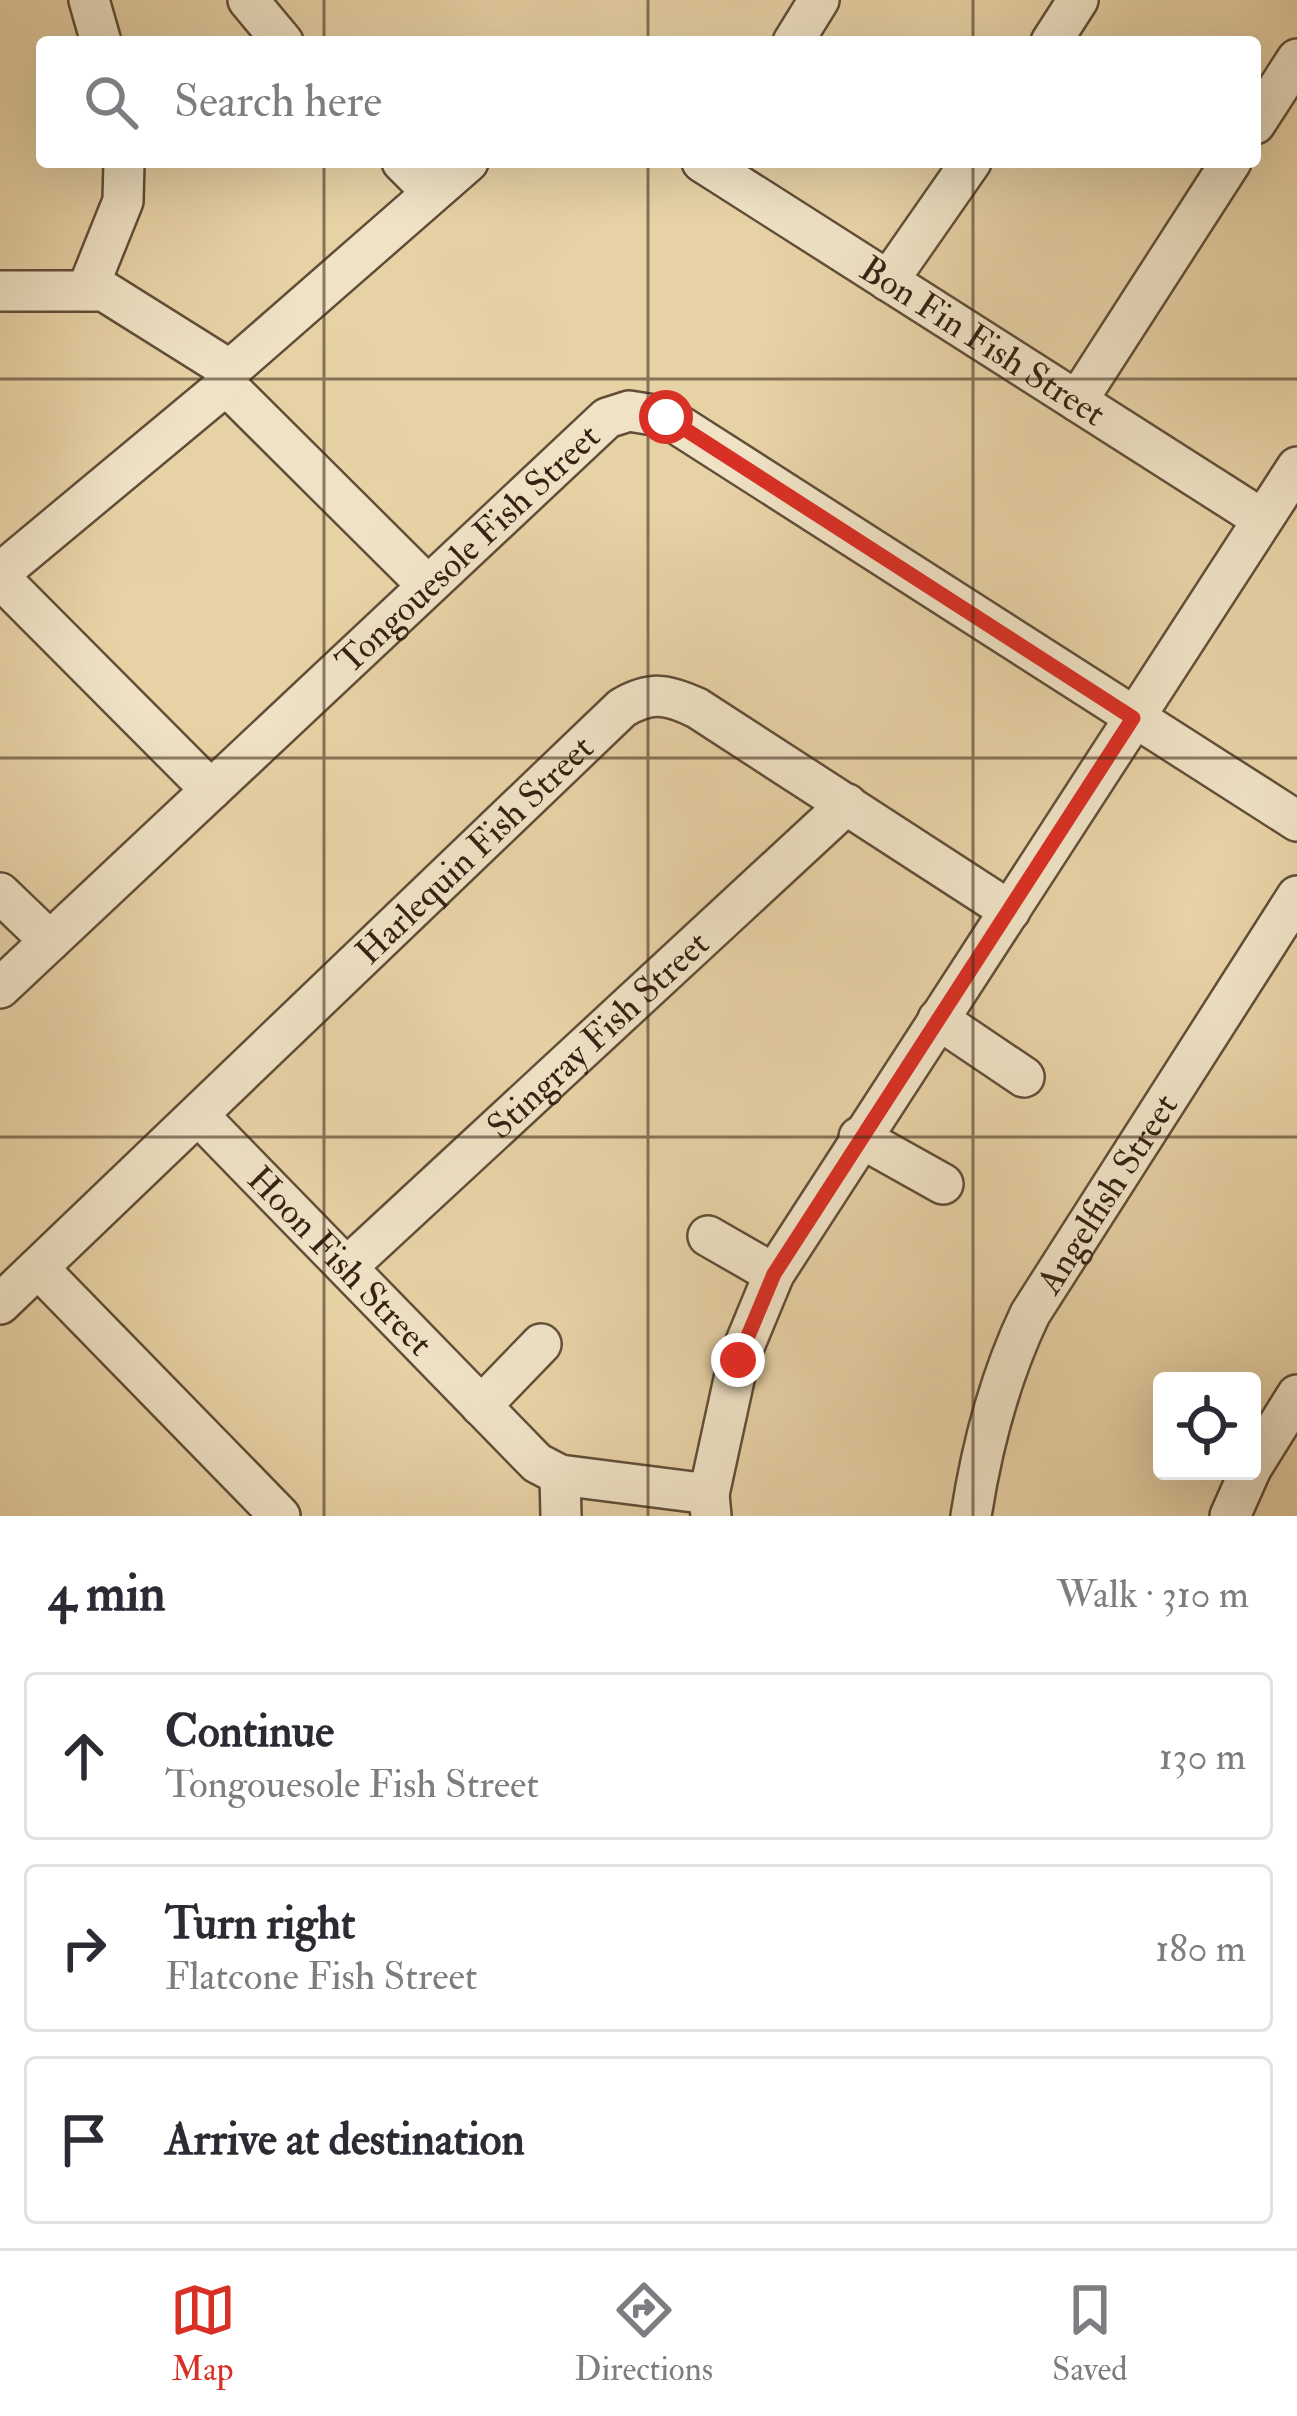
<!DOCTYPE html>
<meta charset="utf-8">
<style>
:root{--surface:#fff;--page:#f2f2f3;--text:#2b2b33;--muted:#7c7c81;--line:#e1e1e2;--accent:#d93025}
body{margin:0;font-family:"IM FELL Double Pica",serif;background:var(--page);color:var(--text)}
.controls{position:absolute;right:36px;bottom:36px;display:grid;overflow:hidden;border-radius:12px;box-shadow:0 12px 48px #0002}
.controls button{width:108px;height:108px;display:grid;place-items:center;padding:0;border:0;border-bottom:3px solid var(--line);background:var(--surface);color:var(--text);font:60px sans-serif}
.stop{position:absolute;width:36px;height:36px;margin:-27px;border:9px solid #d93025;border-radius:50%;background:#fff}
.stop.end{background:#d93025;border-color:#fff;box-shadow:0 3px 12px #0008}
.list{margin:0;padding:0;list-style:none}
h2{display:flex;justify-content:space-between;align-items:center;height:156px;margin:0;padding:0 48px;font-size:51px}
h2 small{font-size:39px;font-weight:400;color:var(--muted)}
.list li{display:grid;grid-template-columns:78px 1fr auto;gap:36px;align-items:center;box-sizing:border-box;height:168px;margin:0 24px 24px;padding:0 24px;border:3px solid var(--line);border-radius:12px}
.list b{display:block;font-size:45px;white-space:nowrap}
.list p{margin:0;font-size:39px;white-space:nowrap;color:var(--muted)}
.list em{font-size:39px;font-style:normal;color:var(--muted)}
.icon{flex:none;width:66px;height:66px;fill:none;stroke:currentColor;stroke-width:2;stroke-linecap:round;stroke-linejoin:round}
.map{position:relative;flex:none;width:1297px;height:1516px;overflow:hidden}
.search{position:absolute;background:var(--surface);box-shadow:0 12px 48px #0002;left:36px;right:36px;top:36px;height:132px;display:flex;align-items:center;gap:30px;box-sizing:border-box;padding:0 42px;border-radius:12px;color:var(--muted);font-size:45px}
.sheet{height:732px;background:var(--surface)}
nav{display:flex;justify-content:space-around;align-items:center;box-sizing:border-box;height:168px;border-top:3px solid var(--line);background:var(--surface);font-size:33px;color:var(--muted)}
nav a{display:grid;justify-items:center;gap:6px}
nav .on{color:var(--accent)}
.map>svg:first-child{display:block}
</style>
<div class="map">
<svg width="1297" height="1516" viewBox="0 0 1297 1516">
<rect width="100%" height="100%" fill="#e7d2a6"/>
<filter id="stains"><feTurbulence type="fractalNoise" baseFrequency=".00167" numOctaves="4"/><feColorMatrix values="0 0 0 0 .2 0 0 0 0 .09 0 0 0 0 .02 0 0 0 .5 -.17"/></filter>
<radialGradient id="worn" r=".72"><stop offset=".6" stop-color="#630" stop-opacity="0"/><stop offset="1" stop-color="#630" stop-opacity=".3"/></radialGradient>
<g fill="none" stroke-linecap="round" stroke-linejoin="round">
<defs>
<g id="minor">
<path d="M89 0 101 42"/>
<path d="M248 0 283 42"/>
<path d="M793 42 819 0"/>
<path d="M1051 42 1078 0"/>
<path d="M1255 124 1297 59"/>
<path d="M402 162 432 192"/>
<path id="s1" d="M702 162 1262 519"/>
<path d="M888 281 971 162"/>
<path d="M88 288 123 201 124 162"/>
<path d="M0 291H104L230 370"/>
<path d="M226 385 426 584"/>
<path d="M1077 401 1231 162"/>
<path d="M0 573 226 385 230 370 468 162"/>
<path d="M0 578 211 790"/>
<path d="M0 893 50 941"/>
<path id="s2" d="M0 988 607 418 629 411 666 417 1297 821"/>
<path d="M938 1019 1024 1077"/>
<path id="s3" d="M200 1117 537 1463 560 1475 709 1494"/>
<path d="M859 1137 943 1184"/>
<path d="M708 1236 774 1274"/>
<path id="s4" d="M347 1267 847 804"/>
<path d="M38 1268 280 1516"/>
<path id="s5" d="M0 1304 622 708C651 691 667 694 697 708L1010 911"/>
<path d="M481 1406 541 1344"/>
<path d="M1252 1467 1297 1395"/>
<path d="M560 1475 561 1516"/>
<path d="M711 1516 709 1494 738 1361 774 1274 1297 467"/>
<path id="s6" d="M971 1516C982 1445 999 1379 1030 1314L1297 896"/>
<path d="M1230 1516 1250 1471"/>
</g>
</defs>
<use href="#minor" stroke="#624e38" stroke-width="44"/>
<use href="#minor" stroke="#efe2c5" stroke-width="39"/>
</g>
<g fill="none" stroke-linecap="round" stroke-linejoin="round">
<path stroke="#d93025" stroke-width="15" d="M666 417 1133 718 774 1274 738 1360"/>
</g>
<path fill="none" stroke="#362213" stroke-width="3" stroke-opacity="0.55" d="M324 0V42M648 0V42M973 0V42M324 162V1516M648 162V1516M973 162V1516M0 379H1297M0 758H1297M0 1137H1297"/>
<g text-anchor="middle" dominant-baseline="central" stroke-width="9" stroke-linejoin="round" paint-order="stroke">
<g font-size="36" fill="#362213" stroke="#efe2c5">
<text stroke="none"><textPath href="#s1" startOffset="333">Bon Fin Fish Street</textPath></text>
<text stroke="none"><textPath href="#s2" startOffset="642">Tongouesole Fish Street</textPath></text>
<text stroke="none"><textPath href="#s5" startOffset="657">Harlequin Fish Street</textPath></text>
<text stroke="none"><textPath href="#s4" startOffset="342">Stingray Fish Street</textPath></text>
<text stroke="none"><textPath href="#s6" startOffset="354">Angelfish Street</textPath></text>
<text stroke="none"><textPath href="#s3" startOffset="201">Hoon Fish Street</textPath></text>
</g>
</g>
<rect width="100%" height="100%" filter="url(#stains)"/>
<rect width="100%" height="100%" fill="url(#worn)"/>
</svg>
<div class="controls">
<button><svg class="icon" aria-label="locate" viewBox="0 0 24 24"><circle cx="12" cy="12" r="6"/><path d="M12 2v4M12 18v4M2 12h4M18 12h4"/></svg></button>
</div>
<div class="stop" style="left:666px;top:417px"></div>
<div class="stop end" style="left:738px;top:1360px"></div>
<div class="search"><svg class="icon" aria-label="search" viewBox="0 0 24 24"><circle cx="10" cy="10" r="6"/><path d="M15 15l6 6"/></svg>Search here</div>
</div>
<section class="sheet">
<h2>4 min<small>Walk · 310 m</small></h2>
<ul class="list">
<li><svg class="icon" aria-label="ahead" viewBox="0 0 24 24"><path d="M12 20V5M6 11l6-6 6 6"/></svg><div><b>Continue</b><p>Tongouesole Fish Street</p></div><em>130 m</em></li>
<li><svg class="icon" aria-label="right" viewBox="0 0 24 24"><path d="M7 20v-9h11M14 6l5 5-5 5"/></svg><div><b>Turn right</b><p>Flatcone Fish Street</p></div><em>180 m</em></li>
<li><svg class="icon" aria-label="arrive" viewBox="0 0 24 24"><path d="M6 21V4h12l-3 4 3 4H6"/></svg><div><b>Arrive at destination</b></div></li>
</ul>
</section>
<nav>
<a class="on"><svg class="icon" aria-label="map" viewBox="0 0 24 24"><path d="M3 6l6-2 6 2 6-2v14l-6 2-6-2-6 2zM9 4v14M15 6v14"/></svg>Map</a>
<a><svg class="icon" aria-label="directions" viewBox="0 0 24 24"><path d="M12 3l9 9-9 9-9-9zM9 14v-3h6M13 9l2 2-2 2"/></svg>Directions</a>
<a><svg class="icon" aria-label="saved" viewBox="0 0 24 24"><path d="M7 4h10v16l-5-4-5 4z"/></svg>Saved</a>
</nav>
